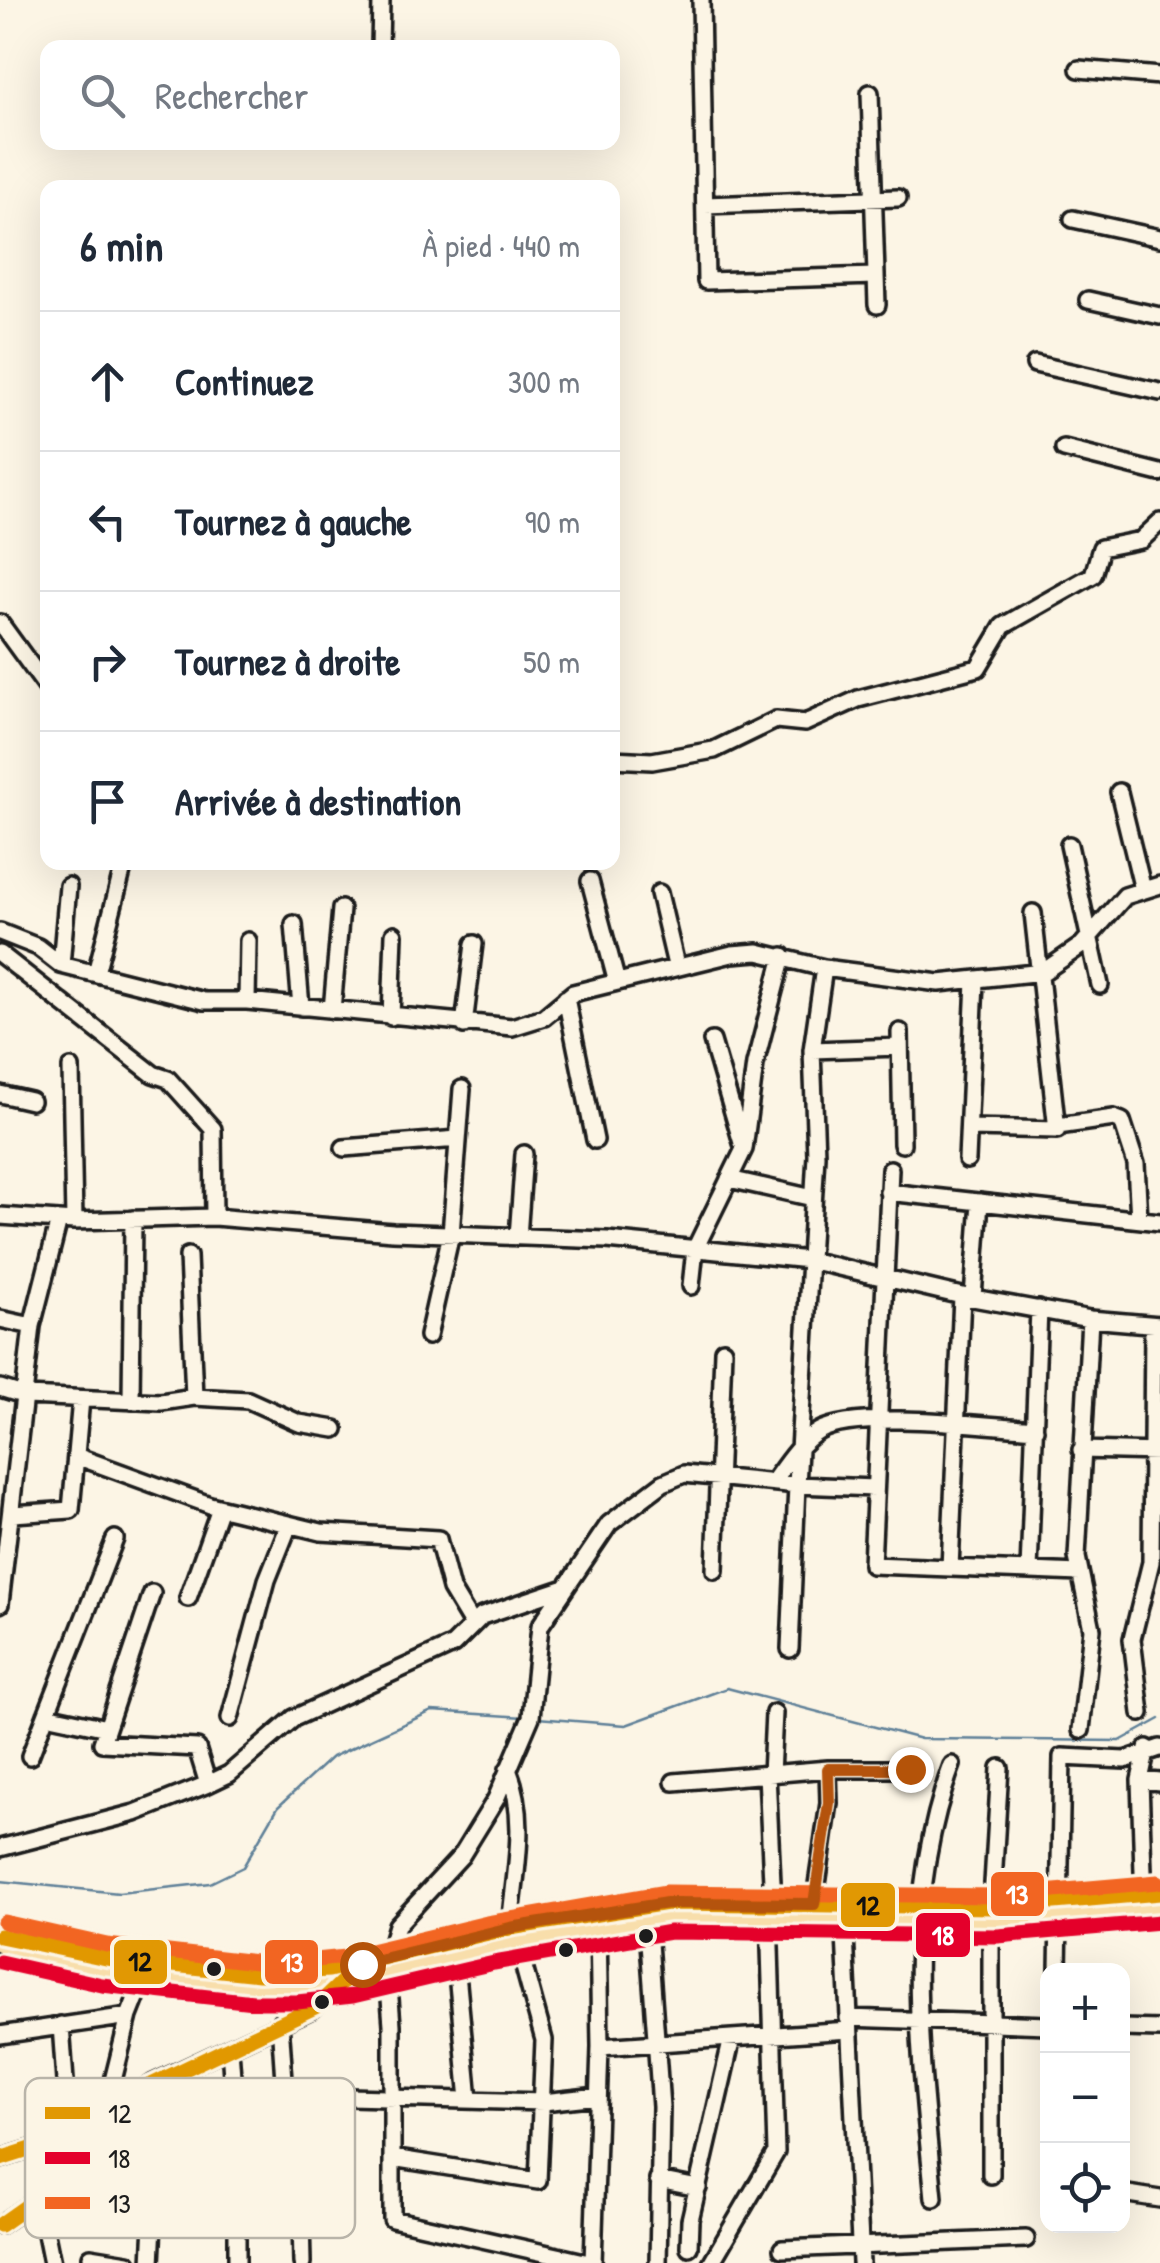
<!DOCTYPE html>
<html lang="fr">
<meta charset="utf-8">
<style>
:root{--surface:#fff;--page:#f6f6f7;--text:#1f2937;--muted:#747a83;--line:#e0e1e3}
body{margin:0;font-family:"Patrick Hand",sans-serif;background:var(--page);color:var(--text)}
.controls{position:absolute;right:30px;bottom:30px;display:grid;overflow:hidden;border-radius:20px;box-shadow:0 10px 40px #0002}
.controls button{width:90px;height:90px;display:grid;place-items:center;padding:0;border:0;border-bottom:2px solid var(--line);background:var(--surface);color:var(--text);font:50px sans-serif}
.stop{position:absolute;width:30px;height:30px;margin:-22px;border:8px solid #b45309;border-radius:50%;background:#fff}
.stop.end{background:#b45309;border-color:#fff;box-shadow:0 2px 10px #0008}
.list{margin:0;padding:0;list-style:none}
h2{display:flex;justify-content:space-between;align-items:center;height:130px;margin:0;padding:0 40px;font-size:42px}
h2 small{font-size:32px;font-weight:400;color:var(--muted)}
.list li{display:grid;grid-template-columns:65px 1fr auto;gap:30px;align-items:center;box-sizing:border-box;height:140px;padding:0 40px;border-top:2px solid var(--line)}
.list b{display:block;font-size:38px;white-space:nowrap}
.list em{font-size:32px;font-style:normal;color:var(--muted)}
.icon{flex:none;width:55px;height:55px;fill:none;stroke:currentColor;stroke-width:2;stroke-linecap:round;stroke-linejoin:round}
.map{position:relative;flex:none;width:1160px;height:2263px;overflow:hidden}
.search{position:absolute;background:var(--surface);box-shadow:0 10px 40px #0002;left:40px;top:40px;width:580px;height:110px;display:flex;align-items:center;gap:25px;box-sizing:border-box;padding:0 35px;border-radius:20px;color:var(--muted);font-size:38px}
.panel{position:absolute;background:var(--surface);box-shadow:0 10px 40px #0002;left:40px;top:180px;width:580px;height:690px;border-radius:20px}
.map>svg:first-child{display:block}
</style>
<div class="map">
<svg width="1160" height="2263" viewBox="0 0 1160 2263">
<rect width="100%" height="100%" fill="#fcf5e5"/>
<filter id="ink" filterUnits="userSpaceOnUse"><feTurbulence type="fractalNoise" baseFrequency=".01" numOctaves="2"/><feDisplacementMap in="SourceGraphic" scale="20" xChannelSelector="R" yChannelSelector="G"/><feConvolveMatrix kernelMatrix="1 2 1 2 8 2 1 2 1" color-interpolation-filters="sRGB"/></filter>
<g filter="url(#ink)">
<g fill="none" stroke-linecap="round" stroke-linejoin="round">
<path stroke="#5f8098" stroke-width="2.5" d="M537 1718 626 1725 727 1688 921 1739 1120 1741 1160 1719
M0 1881 119 1893 210 1883 243 1867 278 1807 332 1757 432 1711 524 1717"/>
<defs>
<path id="minor" d="M701 0 706 281 876 276
M380 48 381 0
M1079 69 1160 76
M870 93 877 305
M705 205 898 198
M1073 219 1160 238
M1088 300 1160 316
M1035 364 1160 392
M1064 449 1160 473
M0 623 48 689
M612 759 652 761 714 750 776 720 805 723 858 699 978 668 1003 626 1093 575 1101 548 1141 540 1160 522
M1119 792 1143 890
M1069 845 1100 985
M590 881 616 979
M659 893 676 965
M294 924 301 1007
M0 932 38 947 61 965 204 1001H247L512 1027 544 1017 573 993 732 954 758 952 824 968
M0 954 153 1074 168 1079 213 1129 214 1217
M61 965 68 886
M96 973 124 864
M566 998 595 1140
M247 1001 248 941
M332 1010 341 909
M391 1017 394 934
M464 1025 474 944
M900 1032 902 1144
M712 1041 742 1143
M812 1050 900 1047
M71 1068 74 1221
M0 1094 31 1101
M1058 1126 1114 1118 1122 1121 1136 1164 1139 1219
M969 1128 1057 1130 1033 913
M344 1148 458 1139
M967 1160 975 981
M890 1169 872 1565 1080 1573
M729 1179 813 1198
M888 1192 1160 1222
M0 1216 74 1221 214 1217 393 1232 607 1240 809 1260 962 1296 1090 1319 1160 1325
M518 1237 524 1154
M188 1256 194 1397
M691 1286 695 1249 744 1149 755 1064 783 956
M973 1297 980 1202
M0 1319 32 1326
M428 1336 451 1234 462 1089
M0 1388 26 1396 161 1402 194 1397 248 1400 299 1423 335 1429
M131 1401 133 1219
M1081 1450 1160 1452
M76 1456 210 1505 321 1532 438 1539 451 1589 472 1624
M773 1482C786 1464 799 1443 819 1431 857 1409 987 1426 1035 1429
M13 1514 71 1510 81 1399
M950 1568 962 1296
M715 1570 723 1350
M1029 1571 1039 1309
M152 1593 102 1743 197 1748 208 1784
M188 1598 220 1508
M0 1604 32 1326 59 1220
M790 1649 797 1485 875 1488
M1141 1713 1132 1639 1151 1562 1153 1325
M46 1715 107 1728
M230 1718 267 1580 289 1525
M1081 1730 1092 1629 1077 1557 1090 1319
M30 1756 115 1539
M508 1769C529 1821 514 1874 510 1928
M767 1774 773 1904
M771 1774 774 1713
M1140 1780 1160 1782
M674 1782 828 1769H911
M0 1848 135 1813 208 1784 229 1774 294 1718 453 1645 482 1616 562 1589
M1144 1903 1140 1780 1147 1748
M814 1905 829 1803 828 1769
M844 1914 861 2263
M647 1915 661 2107 658 2263
M455 1952 469 2100
M1058 1970 1062 1757 1125 1760 1160 1748
M848 2018 1048 2025
M280 2022 285 2095
M61 2025 69 2137 78 2144
M1122 2028 1160 2029
M0 2035 129 2016
M600 2047 849 2030
M230 2049 237 2145V2263
M233 2094 543 2102 598 2096
M105 2113 129 2016 150 1963
M392 2158 538 2181 544 2040 516 1938
M0 2159 69 2137
M63 2166 98 2189 154 2196
M991 2175V1916L1000 1768
M658 2180 698 2188
M1122 2193 1160 2199
M934 2198C920 2053 900 1904 952 1765
M39 2199 52 2263
M0 2225 45 2194 78 2144 105 2113 154 2083 314 2008 351 1974
M689 2247 690 2220 732 2038
M782 2249 1026 2239
M91 2257 128 2263
M151 2263 158 2124 154 2083
M302 2263 301 2217 316 2096
M589 2263 392 2219V2025L387 1959 397 1925 461 1856 496 1799 531 1717 540 1626 609 1524 663 1483 684 1474 797 1485 816 1155 812 1050 824 968 939 983 1043 972 1082 945 1125 896 1160 885
M593 2263 600 2047 598 1923
M711 2263 776 2152 769 1913"/>
<path id="major" d="M0 1941 104 1965 255 1982H297L348 1977 490 1943 668 1912 998 1916 1160 1902"/>
</defs>
<use href="#minor" stroke="#1c1c1c" stroke-width="22"/>
<use href="#major" stroke="#1c1c1c" stroke-width="28"/>
<use href="#minor" stroke="#fcf5e5" stroke-width="15"/>
<use href="#major" stroke="#f8deab" stroke-width="20"/>
<defs>
<path id="bus-1" d="M0 1936 106 1958 259 1974 329 1970 510 1928 667 1903 997 1907 1160 1893
M0 2159 69 2137 78 2144
M0 2225 34 2201 90 2128 126 2097 317 2006 361 1964"/>
<path id="bus-2" d="M0 1962 102 1985 253 2002H297L353 1996 494 1963 670 1932 998 1936 1160 1922"/>
<path id="bus-3" d="M4 1922 107 1945 256 1962H296L345 1957 487 1923 666 1892 997 1896 1158 1882"/>
</defs>
<use href="#bus-1" stroke="#fcf5e5" stroke-width="22"/>
<use href="#bus-2" stroke="#fcf5e5" stroke-width="22"/>
<use href="#bus-3" stroke="#fcf5e5" stroke-width="22"/>
<use href="#bus-1" stroke="#e19803" stroke-width="15"/>
<use href="#bus-2" stroke="#e4002b" stroke-width="15"/>
<use href="#bus-3" stroke="#f26522" stroke-width="15"/>
</g>
</g>
<g fill="none" stroke-linecap="round" stroke-linejoin="round" filter="url(#ink)">
<path stroke="#b45309" stroke-width="12" d="M362 1964 510 1928 667 1903 814 1904 829 1803 828 1769H910"/>
</g>
<g fill="#1c1c1c" stroke="#fcf5e5" stroke-width="4">
<circle cx="646" cy="1936" r="9"/>
<circle cx="566" cy="1950" r="9"/>
<circle cx="214" cy="1969" r="9"/>
<circle cx="322" cy="2002" r="9"/>
</g>
<rect x="25" y="2078" width="330" height="160" rx="15" fill="#fcf5e5" stroke="#b9b4a9" stroke-width="2.5"/>
<rect x="45" y="2107" width="45" height="12" fill="#e19803"/>
<rect x="45" y="2152" width="45" height="12" fill="#e4002b"/>
<rect x="45" y="2197" width="45" height="12" fill="#f26522"/>
<g font-size="28" fill="#1c1c1c">
<text x="108" y="2123">12</text>
<text x="108" y="2168">18</text>
<text x="108" y="2213">13</text>
</g>
<g stroke="#fcf5e5" stroke-width="4">
<rect x="989" y="1870" width="57" height="48" rx="10" fill="#f26522"/>
<rect x="839" y="1881" width="58" height="48" rx="10" fill="#e19803"/>
<rect x="914" y="1911" width="58" height="48" rx="10" fill="#e4002b"/>
<rect x="112" y="1938" width="57" height="48" rx="10" fill="#e19803"/>
<rect x="263" y="1938" width="57" height="48" rx="10" fill="#f26522"/>
</g>
<g font-size="28" text-anchor="middle" font-weight="bold" fill="#fff">
<text x="1017" y="1904">13</text>
<text x="943" y="1945">18</text>
<text x="292" y="1972">13</text>
</g>
<g font-size="28" text-anchor="middle" font-weight="bold" fill="#111">
<text x="868" y="1915">12</text>
<text x="140" y="1971">12</text>
</g>
</svg>
<div class="controls">
<button>+</button>
<button>−</button>
<button><svg class="icon" aria-label="locate" viewBox="0 0 24 24"><circle cx="12" cy="12" r="6"/><path d="M12 2v4M12 18v4M2 12h4M18 12h4"/></svg></button>
</div>
<div class="stop" style="left:362px;top:1964px"></div>
<div class="stop end" style="left:910px;top:1769px"></div>
<div class="search"><svg class="icon" aria-label="search" viewBox="0 0 24 24"><circle cx="10" cy="10" r="6"/><path d="M15 15l6 6"/></svg>Rechercher</div>
<section class="panel">
<h2>6 min<small>À pied · 440 m</small></h2>
<ul class="list">
<li><svg class="icon" aria-label="ahead" viewBox="0 0 24 24"><path d="M12 20V5M6 11l6-6 6 6"/></svg><div><b>Continuez</b></div><em>300 m</em></li>
<li><svg class="icon" aria-label="left" viewBox="0 0 24 24"><path d="M17 20v-9H6M10 6l-5 5 5 5"/></svg><div><b>Tournez à gauche</b></div><em>90 m</em></li>
<li><svg class="icon" aria-label="right" viewBox="0 0 24 24"><path d="M7 20v-9h11M14 6l5 5-5 5"/></svg><div><b>Tournez à droite</b></div><em>50 m</em></li>
<li><svg class="icon" aria-label="arrive" viewBox="0 0 24 24"><path d="M6 21V4h12l-3 4 3 4H6"/></svg><div><b>Arrivée à destination</b></div></li>
</ul>
</section>
</div>
